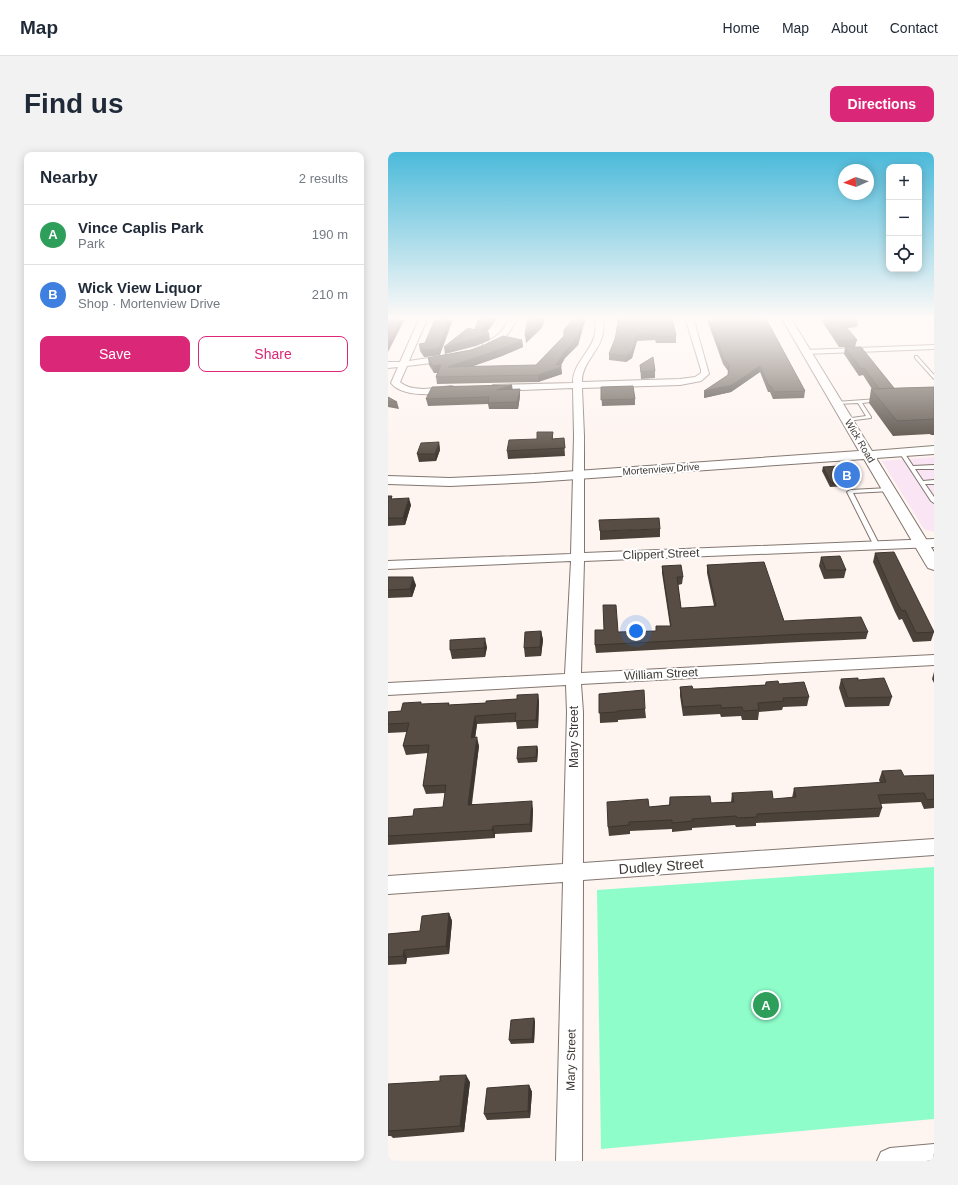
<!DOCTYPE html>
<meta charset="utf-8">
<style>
:root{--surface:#fff;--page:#f2f2f3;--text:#1f2937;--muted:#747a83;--line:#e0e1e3;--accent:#db2777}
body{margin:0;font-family:Arial,sans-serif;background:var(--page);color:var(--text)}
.controls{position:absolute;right:12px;top:12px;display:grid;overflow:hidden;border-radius:8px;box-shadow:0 2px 10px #0003}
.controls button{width:36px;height:36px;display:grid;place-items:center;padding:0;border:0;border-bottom:1px solid var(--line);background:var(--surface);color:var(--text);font:20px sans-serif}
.compass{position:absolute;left:450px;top:12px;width:36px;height:36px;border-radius:50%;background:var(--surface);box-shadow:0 2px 10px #0003;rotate:267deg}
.you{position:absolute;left:248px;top:479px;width:14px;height:14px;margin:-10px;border:3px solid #fff;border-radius:50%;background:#1a73e8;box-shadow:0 0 0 6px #1a73e833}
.badge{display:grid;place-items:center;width:26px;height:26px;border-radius:50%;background:var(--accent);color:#fff;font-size:13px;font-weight:700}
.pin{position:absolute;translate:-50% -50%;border:2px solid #fff;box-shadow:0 1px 4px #0006}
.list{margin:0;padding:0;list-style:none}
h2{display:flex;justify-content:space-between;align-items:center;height:52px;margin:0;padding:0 16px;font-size:17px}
h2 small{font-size:13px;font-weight:400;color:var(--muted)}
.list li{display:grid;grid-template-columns:26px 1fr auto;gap:12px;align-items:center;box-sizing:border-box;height:60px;padding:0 16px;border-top:1px solid var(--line)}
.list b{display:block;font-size:15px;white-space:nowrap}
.list p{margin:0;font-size:13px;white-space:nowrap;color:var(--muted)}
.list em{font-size:13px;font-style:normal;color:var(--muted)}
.actions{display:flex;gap:8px;padding:12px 16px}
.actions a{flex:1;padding:9px 0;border:1px solid var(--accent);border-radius:8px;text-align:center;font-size:14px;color:var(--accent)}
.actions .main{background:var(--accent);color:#fff}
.icon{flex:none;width:22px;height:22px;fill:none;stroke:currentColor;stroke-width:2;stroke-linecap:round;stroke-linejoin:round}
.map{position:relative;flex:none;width:546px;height:1009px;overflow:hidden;border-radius:8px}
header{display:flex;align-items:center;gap:24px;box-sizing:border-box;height:56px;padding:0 20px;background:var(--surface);border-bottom:1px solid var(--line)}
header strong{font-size:19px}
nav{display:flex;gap:22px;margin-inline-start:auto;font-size:14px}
.intro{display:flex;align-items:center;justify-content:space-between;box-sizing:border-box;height:96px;padding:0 24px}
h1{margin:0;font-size:28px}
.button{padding:10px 18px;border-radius:8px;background:var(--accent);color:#fff;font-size:14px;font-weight:700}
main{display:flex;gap:24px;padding:0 24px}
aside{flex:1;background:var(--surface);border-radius:8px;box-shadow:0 2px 10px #0003}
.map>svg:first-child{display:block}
</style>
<header>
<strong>Map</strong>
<nav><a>Home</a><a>Map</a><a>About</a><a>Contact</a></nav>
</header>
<div class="intro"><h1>Find us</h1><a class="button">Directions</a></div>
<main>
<aside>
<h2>Nearby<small>2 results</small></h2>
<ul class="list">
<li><span class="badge" style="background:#2e9e5b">A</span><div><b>Vince Caplis Park</b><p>Park</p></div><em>190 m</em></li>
<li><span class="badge" style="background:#3f7fe0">B</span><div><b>Wick View Liquor</b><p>Shop · Mortenview Drive</p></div><em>210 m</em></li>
</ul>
<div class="actions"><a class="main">Save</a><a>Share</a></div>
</aside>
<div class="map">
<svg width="546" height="1009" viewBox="0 0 546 1009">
<rect width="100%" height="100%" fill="#fef4f0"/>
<path fill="#fae5f4" d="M546 305V380L536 377 494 309Z"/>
<path fill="#8efdca" d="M546 715V967L213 997 209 738Z"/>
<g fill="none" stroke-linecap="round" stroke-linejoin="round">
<defs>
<path id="service" d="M527 204H529L546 223V227L527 206Z
M490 247 492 248V249L474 251 483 265V266L459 269H457V267L478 264 470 251 448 252 446 251 448 250Z
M511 299H515L525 314 546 313V317H527L535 329 546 328V332H537L546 345V351L543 349 511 300Z
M501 336 503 337V339L465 341 491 392 488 394 485 392 459 340 462 338Z"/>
<path id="minor" d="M32 165H40L21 209 60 203 64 206 60 209 19 214 12 230C24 241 48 236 63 234L66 235 68 237 66 239C50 243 14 246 3 231L10 215 0 216V210H12Z
M121 165H129C125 178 110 198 95 195V191C108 186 117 179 121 165Z
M207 165H215C215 171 216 176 215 181 212 199 193 212 194 230L292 227 307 225 313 221V218L297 165H305L321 222 313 229 292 233 194 236 196 284V401L546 387V395L196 409 193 521 546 503V513L193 532 195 560V711L546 687V703L195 728 194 1009H168L175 730 0 742V724L175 712 179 560 178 533 0 543V531L177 522 183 409 0 417V409L183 402 186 284 185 236 105 239 100 236 105 233 185 231C184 212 204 199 207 182 208 177 207 171 207 165Z
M546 193V197L418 202 414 200 418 198Z
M546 992V1009H489L493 1000 502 996Z"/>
<path id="tertiary" d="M393 165H402L484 299 546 294V302L488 306 546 400V418L540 416 538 413 476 307 146 330 62 334 0 332V324L62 326 146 322 471 299Z"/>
</defs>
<use href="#service" stroke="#83766f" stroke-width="2"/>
<use href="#minor" stroke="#83766f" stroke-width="2"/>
<use href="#tertiary" stroke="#83766f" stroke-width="2"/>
<use href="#service" fill="#fff" fill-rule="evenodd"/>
<use href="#minor" fill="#fff" fill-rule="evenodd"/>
<use href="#tertiary" fill="#fff" fill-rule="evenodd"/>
</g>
<path fill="#4b423a" d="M187 165H198L190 193 177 206 173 213 174 222 150 230 49 232 48 225 49 221H46L41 213 40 206 134 188 135 195 114 204 83 215 148 213 176 184Z
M318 165H377L417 239 416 246 385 247 382 240H380L372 220 343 240 316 246 340 223V219L335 212Z
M431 165H467L470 169 469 175 459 176 469 188 467 195H451Z
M229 173 288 184V191H268L267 188 249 189 244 206 238 210 221 208V202L227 187Z
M31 192 52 203 36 205 32 199Z
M457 195 506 236 546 235V283H543L542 282 505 284 481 251 483 237H484L475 223 471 224 456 202Z
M252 213 267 219V226L253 227Z
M213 235 247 247V253L214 254Z
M124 237H132V244L130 257H101L100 252 40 254 38 247Z
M0 245 9 250 11 257 0 255Z
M165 280V287L176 286 177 304 120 307 119 299 149 287Z
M51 290 52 298 48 309 31 310 29 302Z
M435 315 473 327 472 331 461 332 460 334 442 335 434 319Z
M0 344 4 347 23 353 17 373 0 374Z
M272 377V385L212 388V379Z
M487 401 546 480 543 489 525 490 514 467 511 468 507 460 485 410Z
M433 405 458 418 456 426 436 427 431 414Z
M319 413 396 469 480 480 478 487 413 490 208 501 207 493 230 480 268 479 282 474 274 421V414L295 425 294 432 290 433 293 456 326 454 319 421Z
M0 425 28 433 24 445 0 446Z
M153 479 155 488 153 504 137 505 136 496Z
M99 495 97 505 64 507 62 498Z
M546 520V531L544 527Z
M453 527 470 528 504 545 501 554 457 555 451 536Z
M378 530 391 532 421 545 419 554 395 555 394 558 371 560 370 568H354L353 564 333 565 332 562 295 564 292 544V535L305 537 377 533Z
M150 542 151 550 150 576 129 577 128 570 89 572 87 586 91 594 84 652 145 657 144 680 107 682V686L0 693V666L25 664 55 655 57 641 38 642 35 634 40 601 18 603 15 594 19 580 0 581V560L13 559 34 552 61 551V553L98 551 129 547Z
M211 542 257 557 258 566 230 568V570L212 571Z
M149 594 150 598 149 610 130 611 129 607Z
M494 619 516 624 546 623V656L536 657 533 650 493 652 494 656 491 665 368 671V674L348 675 347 673 304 676V678L284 680V677L242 679V682L221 684 220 675 261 655 281 653 282 645 323 651 343 650 344 641 385 647 404 646 406 636 492 631 491 628Z
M61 761 64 769 61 802 19 806 18 812 0 813V782L32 779Z
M146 866 147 870 146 891 123 892 121 888Z
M82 930 76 980 5 986 3 984H0V932Z
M141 933 144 940 142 966 99 968 96 962Z"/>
<path fill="#3d3630" d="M14 165H18L0 200V192Z
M62 165H66L52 203 36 205 35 198Z
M104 165H108V168L97 183 101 181 102 188 88 194 57 202 56 195 93 179Z
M155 165H156V171L153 177 138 191 137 184Z
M196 165H198L190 193 177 206 172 215H173L174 222 150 230V223L168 213Z
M249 182V189L244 206 238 210V204Z
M134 188 135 195 114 204 61 222 60 215Z
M53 213 54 220 46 221 45 214Z
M372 214V220L343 240 316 246V239Z
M124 233 125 239 109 238Z
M132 237V244L130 257 129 250Z
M51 290 52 298 48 309 47 302Z
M21 346 23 353 17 373 15 366Z
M25 425 28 433 24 445 22 437Z
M153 479 155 488 153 504 152 495Z
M97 486 99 495 97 505 96 496Z
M150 542 151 550 150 576 148 568Z
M87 564 89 572 86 594 83 586Z
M89 585 91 594 82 661 80 653Z
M149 594 150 598 149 610 148 605Z
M144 649 145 657 144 680 142 672Z
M105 674 107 682V686L104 678Z
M61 761 64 769 61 802 58 794Z
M16 798 19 806 18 812 15 804Z
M146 866 147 870 146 891 144 887Z
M78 923 82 930 76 980 72 974Z
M141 933 144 940 142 966 140 959Z"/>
<path fill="#574d44" stroke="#3d3630" d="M0 165H14L0 192Z
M48 165H62L51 196 35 198 31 192 37 191Z
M91 165H104L93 179 101 181 87 187 56 195 80 176 87 178Z
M140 165H155L152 170 137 184Z
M187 165H196L189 186 177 199 168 213H173V215L150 223 48 225 53 213 45 214 40 206 83 198 96 193 115 184 134 188 113 197 60 215 148 213 176 184V178Z
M229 165H284L288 184 268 185 267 182H249L244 199 238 204 221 202 227 187 230 173Z
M321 165H377L417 239 386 240 383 234H381L372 214 344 233 316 239 340 223 341 213 335 206Z
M436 165H467L470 169 454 170 469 188 452 189Z
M457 195H473L506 236 491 237 476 216 473 217Z
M265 205 267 219 253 220 252 213Z
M124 233 109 238 132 237 129 250 100 251 101 245 38 247 44 235Z
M245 234 247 247 213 248V235Z
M546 235V267L509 269 483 237Z
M0 245 9 250 0 249Z
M149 280H165L164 287 176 286 177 296 119 299 121 288 149 287Z
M51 290 47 302H29L33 291Z
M465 313 473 327 460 328 461 330 443 331 435 315Z
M0 344H4L3 347 21 346 15 366H0Z
M271 366 272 377 212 379 211 368Z
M506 400 546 480 528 481 517 458 514 459 509 451 487 401Z
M452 404 458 418H438L433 405Z
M376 410 396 469 473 465 480 480 415 482 207 493V478H216L215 453H228L230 480 268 479V474H283L274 414 293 413 295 425H289L293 456H296L328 454 319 413Z
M0 425H25L22 437 0 438Z
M153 479 152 495 136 496 137 480Z
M97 486 96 496 62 498V488Z
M470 526V528L496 526 504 545 460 546 453 527Z
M390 529 391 532 416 530 421 545 395 546 396 549 370 551 371 558 355 559 354 555 333 556V553L295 555 292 535 304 534 305 537H311L378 533V530Z
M256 538 257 557 229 559V560L211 561V542Z
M150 542 148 568 127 569 128 561 87 564 83 586 89 585 80 653 144 649 142 672 105 674 104 678 0 684V666L25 664 26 657 55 655 58 633 35 634 41 593 15 594 21 571 0 572V560L13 559 15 551 33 550V552L61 551 60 553 98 551V549L129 547V543Z
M149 594 148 605 129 607 130 595Z
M513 618 516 624 546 623V647L539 648 536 641 490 643 494 656 369 662V665L349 666 348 664 304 667 305 669 284 671V668L241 670V673L220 675 219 650 260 647 261 655 282 653V645L322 644 323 651 346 650 344 641 384 639 385 647 408 645 406 636 498 630 494 619Z
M61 761 58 794 16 798 15 804 0 805V782L32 779 34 764Z
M146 866 144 887 121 888 123 868Z
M78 923 72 974 0 979V932L52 929V924Z
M141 933 140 959 96 962 99 936Z"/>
<linearGradient id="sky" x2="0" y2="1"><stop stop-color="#4bbada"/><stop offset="0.54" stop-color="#fffaf8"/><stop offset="1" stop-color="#fffaf8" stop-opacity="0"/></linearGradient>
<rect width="546" height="307" fill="url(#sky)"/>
<g text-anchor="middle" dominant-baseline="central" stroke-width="4" stroke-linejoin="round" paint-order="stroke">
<g font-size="10" fill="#3f3936" stroke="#fff">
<text transform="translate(472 289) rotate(59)">Wick Road</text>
<text transform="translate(273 317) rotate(-4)">Mortenview Drive</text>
</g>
<g font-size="12" fill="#3f3936" stroke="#fff">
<text transform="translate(273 402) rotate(-2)">Clippert Street</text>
<text transform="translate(273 522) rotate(-3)">William Street</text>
<text transform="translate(186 585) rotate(-90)">Mary Street</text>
<text transform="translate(183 908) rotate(-89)">Mary Street</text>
</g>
<g font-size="14" fill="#3f3936" stroke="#fff">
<text transform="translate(273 714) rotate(-4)">Dudley Street</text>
</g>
</g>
</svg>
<div class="controls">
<button>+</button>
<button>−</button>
<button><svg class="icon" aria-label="locate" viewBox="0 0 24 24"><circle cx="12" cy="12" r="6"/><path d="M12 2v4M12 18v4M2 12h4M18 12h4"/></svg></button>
</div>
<svg class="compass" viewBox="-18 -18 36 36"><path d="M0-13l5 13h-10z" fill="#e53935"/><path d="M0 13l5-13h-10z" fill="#747a83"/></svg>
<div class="you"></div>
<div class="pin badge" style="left:378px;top:853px;background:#2e9e5b">A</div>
<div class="pin badge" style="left:459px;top:323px;background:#3f7fe0">B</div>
</div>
</main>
